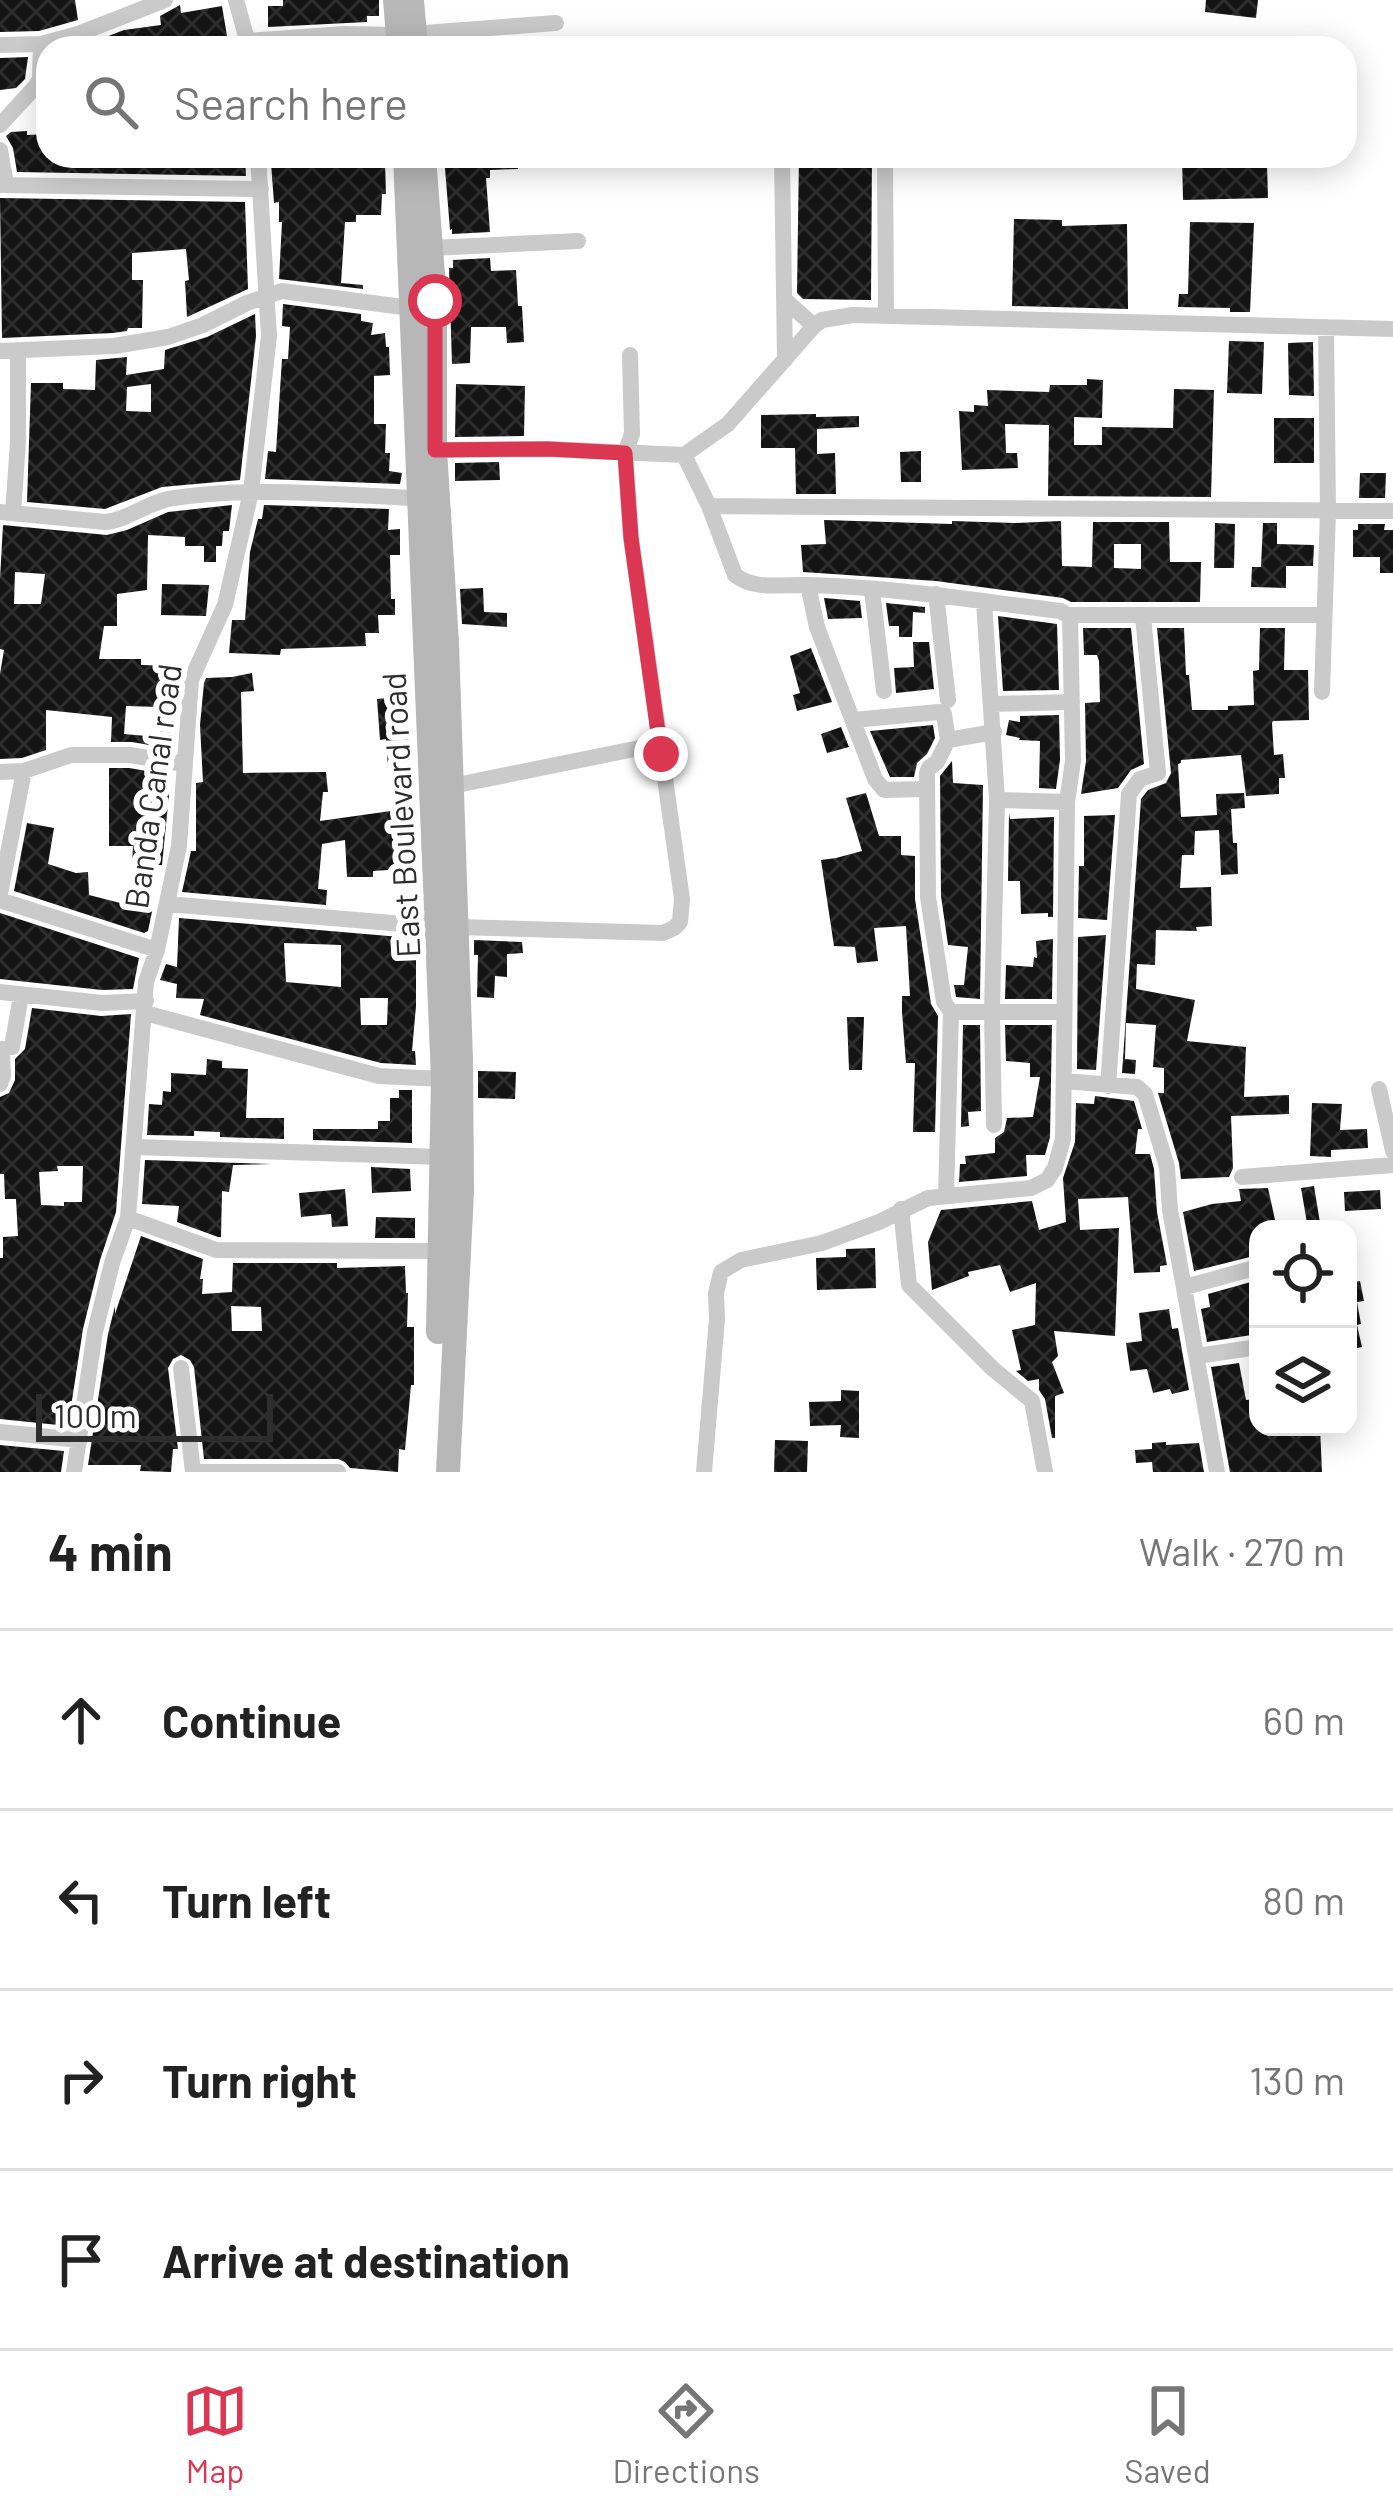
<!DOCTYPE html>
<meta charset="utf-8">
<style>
:root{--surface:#fff;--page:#f6f6f6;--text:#222;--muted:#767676;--line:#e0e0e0;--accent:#dc3752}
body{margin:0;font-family:Barlow,sans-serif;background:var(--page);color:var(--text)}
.controls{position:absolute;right:36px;bottom:36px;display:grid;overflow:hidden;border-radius:24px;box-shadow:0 6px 30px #0003}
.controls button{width:108px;height:108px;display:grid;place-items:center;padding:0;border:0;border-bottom:3px solid var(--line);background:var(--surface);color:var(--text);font:60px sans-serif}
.scale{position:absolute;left:36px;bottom:30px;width:237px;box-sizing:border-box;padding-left:12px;border:6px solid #2d2d2d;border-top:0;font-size:33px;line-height:42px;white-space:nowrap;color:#2d2d2d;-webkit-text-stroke:9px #fff;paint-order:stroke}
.stop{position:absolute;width:36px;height:36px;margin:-27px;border:9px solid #dc3752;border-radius:50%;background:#fff}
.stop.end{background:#dc3752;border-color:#fff;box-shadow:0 3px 12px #0008}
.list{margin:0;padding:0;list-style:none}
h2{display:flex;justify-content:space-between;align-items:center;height:156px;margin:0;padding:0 48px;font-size:51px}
h2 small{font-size:39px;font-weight:400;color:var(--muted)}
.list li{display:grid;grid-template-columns:78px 1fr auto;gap:36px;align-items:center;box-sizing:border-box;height:180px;padding:0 48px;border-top:3px solid var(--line)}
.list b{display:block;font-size:45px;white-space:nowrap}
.list em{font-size:39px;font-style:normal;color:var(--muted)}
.icon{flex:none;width:66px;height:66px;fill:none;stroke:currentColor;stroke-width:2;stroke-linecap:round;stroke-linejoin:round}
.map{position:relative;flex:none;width:1393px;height:1472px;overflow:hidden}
.search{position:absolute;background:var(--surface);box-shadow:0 6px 30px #0003;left:36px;right:36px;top:36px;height:132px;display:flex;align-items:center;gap:30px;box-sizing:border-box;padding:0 42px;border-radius:36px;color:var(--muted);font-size:45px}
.sheet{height:876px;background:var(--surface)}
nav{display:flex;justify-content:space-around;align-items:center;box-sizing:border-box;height:168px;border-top:3px solid var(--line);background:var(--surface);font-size:33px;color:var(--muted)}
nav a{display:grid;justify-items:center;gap:6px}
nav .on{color:var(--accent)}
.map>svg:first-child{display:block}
</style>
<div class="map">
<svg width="1393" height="1472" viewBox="0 0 1393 1472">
<defs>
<pattern id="building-cross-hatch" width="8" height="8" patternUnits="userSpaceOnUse" patternTransform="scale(3)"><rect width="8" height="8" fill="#141414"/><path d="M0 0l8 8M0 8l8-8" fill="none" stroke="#2e2e2e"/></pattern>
</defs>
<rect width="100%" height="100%" fill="#fff"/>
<path fill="url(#building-cross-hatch)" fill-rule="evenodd" d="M0 0H75L78 20 39 31 0 32Z
M283 0H379V16H367V22L268 27V6H283Z
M1206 0H1258L1256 18 1205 12Z
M180 5 181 13 222 6 229 48H85V45L124 30 161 25 160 16Z
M28 57 25 79 16 88 0 90V58Z
M27 131V135L48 134V156H245L246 176 17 172 13 148 6 136 11 132Z
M303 156H368V164L385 163 386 194H382L381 215H356V222H345L341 283 363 285V289L279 279 282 222H279V202L274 203 271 163 303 162Z
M444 156H517L518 169 490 170V178H486L490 232 452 234V229L450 230Z
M799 156H872L871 300 803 299 797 293Z
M1182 156H1232V164H1267L1268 198 1183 200Z
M0 198 245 202 248 289 187 317 185 281 189 280 186 249 132 253V280H143L142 328H128L127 331 113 333 2 338Z
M1014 219 1062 220V226L1127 224 1128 309 1012 306Z
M1190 222 1254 223 1250 312H1230V308L1178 307 1179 294H1188Z
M490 258 491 271 516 270 518 306H522L524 342 507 343 506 327H471L470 363 452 364 449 268H453V260Z
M283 304 361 314V321L373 323 371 335 385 333 386 347H389L390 375 374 376V424H386L385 453H390L389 471 402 473 400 484 265 479 268 451 276 452 282 359H288L290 327 282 326Z
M255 314 256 336 240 480 162 487 105 509 27 502 31 383H63V389L95 390 96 360 127 357 126 375 164 369 165 350 207 337ZM151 384V412L126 411 127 387Z
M1229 341 1264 342 1262 394 1227 393Z
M1313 342 1314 396 1289 395 1288 343Z
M1087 379 1103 380 1102 418 1074 417V445H1102V427L1173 428 1174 389 1214 390 1211 497 1048 496 1049 425 1005 424 1006 453H1017L1018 468 962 470 959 411 974 412V405L988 406 987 390 1049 392 1050 385H1087Z
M456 384 525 386 524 436 455 437Z
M816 414V417L859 416V427L817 429V454L835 453 836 494H796L795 448H761V415Z
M1274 418H1314V463H1274Z
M921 451V482H901L900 452Z
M499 462 500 480 455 481V463Z
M1360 473H1386L1385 498H1359Z
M232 505 229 531H223L222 546H216V562H204V546H185V537L148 535 147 590 117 594V626H104L99 659H141V665L182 666 173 720 175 721 172 749 132 742H111L112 717 46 710V750L22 758 0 759V674L4 650 0 649V579L3 525 107 535 127 530 168 512ZM15 572 45 574 41 604H14ZM126 706 161 707 158 737 124 734Z
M264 505 389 509 388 530 400 529V555H390L391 599H395V615H378L379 633H365L366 646 281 649 280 655 229 653 232 620H245L250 552 258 519H262Z
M824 520 952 524V521L1015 523 1061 521 1062 566 1092 567 1093 522H1169L1170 562H1201L1200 602H1071L1063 598 936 581 803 572 801 545 826 544ZM1114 544H1141V569L1114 568Z
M1215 523 1235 524 1234 568H1214Z
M1263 523H1277V544L1314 545 1313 566H1286V588L1251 587 1252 567H1261Z
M1358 524H1385L1384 530H1393V573H1380V557H1353V530H1358Z
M162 584 209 585 206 616 161 615Z
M483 588 484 612 507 613V627L462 624 460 589Z
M824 598 860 601 862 618 828 619Z
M886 603 925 607V613L913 612 912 637H899V626H889Z
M998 616 1057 624 1059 690 1003 691Z
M1083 628H1131L1144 764 1131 770 1118 788 1081 794 1086 761 1085 703 1100 702 1099 661 1097 655H1084Z
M1157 628H1184L1186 675H1189L1192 710H1228V706L1254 705 1253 671 1259 670 1260 628H1285L1284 670H1308L1309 720 1273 721 1272 723 1274 755 1283 754 1285 778H1279V794L1246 796 1241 755 1181 760V763L1178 764 1181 817 1217 815 1216 794 1244 793 1245 808 1231 809 1233 843H1237L1238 874 1221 875 1219 830 1195 831 1194 855H1182L1180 888 1211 887 1212 926 1196 927 1197 931 1156 930 1155 965 1137 964 1136 989 1195 1000 1187 1041 1246 1047 1244 1097 1289 1095V1114L1231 1116 1233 1168 1229 1177 1181 1179 1179 1163 1158 1093H1164V1068L1153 1067 1156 1025 1126 1023 1125 1059 1136 1060 1135 1074 1122 1073 1141 799 1148 790 1166 783 1171 773Z
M913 642H929L934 689 896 693 894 668 914 667Z
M811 648 832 702 797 711 793 695 800 693 790 656Z
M252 673 254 691 241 692 243 773 326 772 328 792H323L320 821 412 808 416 875H403V869L373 871V877H347L345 840 322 844 318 889 327 890 326 905 182 892 191 851H196V783L203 782 200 725 204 683 206 678 232 677Z
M408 696 409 767 388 768 386 739 380 740 377 699Z
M1059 715 1060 760 1056 789 1039 788 1040 741 1019 740 1020 738 1006 735 1009 720 1020 722V716Z
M933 725 935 738 927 754 917 763 914 777H890L870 731Z
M841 727 849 747 827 753 821 734Z
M952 761 953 783 983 785 980 999 956 997 954 985H964L968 947 948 945 941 896 940 776Z
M109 768H129L171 775 162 865H132L133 846H109Z
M866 793 879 836H901V855L915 856V899L931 1004 938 1016 935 1132H913L915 1063H906L902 1012V996H910L906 926 874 928 878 961 857 963 855 947 834 946 821 860 836 858 862 851 846 798Z
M1009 813 1010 819 1054 817 1053 917H1048V913L1021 914 1020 881H1008Z
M1115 815 1107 920 1078 918 1079 866H1084V816Z
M27 823 54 828 48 864 76 873 88 872 89 895 124 904 125 899 154 902 148 931 144 933 14 891Z
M0 913 139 958 133 989 102 990 0 979Z
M179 918 412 938V952H416V1006L412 1051H415L416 1065 381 1063 200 1015 204 999 176 998 177 984 160 980 166 964 177 967ZM284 943 341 945V987L286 982ZM360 998H388L387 1025H361Z
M1106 935 1096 1070 1077 1069 1078 937Z
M1053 939 1052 999H1005L1006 965 1033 967 1034 957 1037 958 1036 941Z
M474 940 522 942 523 953 507 954V977L495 976 494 998 477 997 478 955H474Z
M32 1008 101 1016 131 1014 116 1212 100 1260 83 1329 68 1426 0 1419V1258H3V1237L18 1236 16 1199H5L4 1174H0V1097L9 1093 15 1080V1059L25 1049ZM57 1166H83L82 1202H64V1206L41 1205 39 1172 58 1171Z
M847 1017H864L862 1070H849Z
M963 1025H980L981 1111 968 1112 969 1126 961 1127Z
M1005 1025H1052L1050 1137 1045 1155H1026L1027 1176 959 1182 960 1164H966L965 1156 995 1153V1138L1004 1132 1007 1118 1033 1117 1040 1077H1030V1063L1006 1061Z
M207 1059 222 1061V1068L248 1069 246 1118H284V1139L220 1137V1132L194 1131V1136L147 1135 149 1104 162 1105 163 1091 171 1092V1073L206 1075Z
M478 1071 516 1072 515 1099 478 1098Z
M399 1090H412V1143L313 1140V1129H378V1121H390V1098H399Z
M1095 1096 1134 1101 1142 1129H1138L1135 1154H1150L1154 1169 1157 1212 1167 1265 1160 1266V1272L1134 1273 1128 1197 1078 1199 1080 1230 1119 1228 1115 1336 1054 1331 1058 1356 1052 1362 1064 1393 1055 1396V1438H1052L1045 1399 1039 1390V1379L1028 1381 1016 1371 1021 1370 1012 1330 1035 1325 1036 1283 1010 1292 1000 1265 968 1272 969 1276 932 1290 928 1242 941 1210 1032 1201 1039 1230 1066 1222 1063 1178 1075 1142 1076 1103 1094 1104Z
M1312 1103 1342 1104 1340 1130 1367 1129 1368 1148 1331 1150V1157L1310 1156Z
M145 1160 272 1164 233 1165 229 1192 222 1191 221 1237H218L177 1222 179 1206 142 1204Z
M371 1167 410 1169 411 1191 372 1193Z
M1314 1186 1321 1229H1308L1301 1188Z
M1268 1188 1277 1229H1258V1255L1194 1271 1183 1212 1212 1204 1241 1201 1239 1189Z
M345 1189 348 1226 332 1227 331 1214 301 1217 299 1193Z
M1380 1190 1381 1209 1345 1211 1344 1192Z
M376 1217 415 1218V1238H375Z
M141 1236 203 1259 200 1279H203L202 1294 232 1292 233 1263H337V1268L405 1266 406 1293H408L407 1327H414V1385H411L405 1450 399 1449 398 1472 350 1468 345 1462 338 1459H204L194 1367 190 1360 181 1355 173 1359 168 1368 178 1449H173L171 1472 140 1471 141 1465H88L108 1334 115 1306V1314ZM231 1306 261 1307 262 1331H232Z
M875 1248 876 1288 817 1290 816 1258 846 1257V1249Z
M1258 1280V1334L1207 1342 1201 1309 1210 1307 1208 1294Z
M1360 1281 1364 1301 1357 1302 1361 1324 1357 1325 1362 1347 1348 1350V1283Z
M1169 1309 1172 1329 1178 1328 1189 1390 1172 1394 1170 1389 1153 1393 1147 1369 1130 1371 1126 1343 1142 1341 1139 1313Z
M1239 1363 1246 1400 1257 1399 1258 1427H1320L1322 1472H1230L1211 1367Z
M841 1390 859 1391V1438L840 1437 841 1425 810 1426 809 1402 841 1401Z
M775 1440 808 1441 807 1472H774Z
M1166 1442V1445L1199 1443 1204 1472H1153L1152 1462 1136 1463 1135 1450 1152 1449V1443Z
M0 1445 64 1451 61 1472H0Z"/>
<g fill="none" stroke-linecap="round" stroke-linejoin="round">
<path stroke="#cacaca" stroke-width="16" d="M236 0 249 47
M248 41 343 34 398 35 556 23
M0 45 41 44 78 34 165 0
M0 125 36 86 40 78 41 44
M0 150 6 184
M782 156 785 360
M885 156 886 316
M0 185 261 189
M431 248 578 241
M784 299 814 326
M0 351 114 346 168 337 203 325 247 303 282 291 410 308
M435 450 548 449 684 455 709 506 735 575C755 591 784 584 808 585 893 587 977 601 1061 611L1070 617 1073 761 1067 802 1063 1139 1055 1168 1047 1180 1031 1188 928 1198 879 1222 822 1243 741 1260 721 1272 716 1293 717 1319 704 1472
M684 455 728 424 814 326 822 320 853 315 1393 329
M709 506 1393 511
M0 512 105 522C129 520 149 501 174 498 254 486 337 495 417 498
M13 513 18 442V350
M808 585 817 627 875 779 884 790 927 789
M872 590 884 691
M936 594 948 700
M984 602 997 800 992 1011 994 1125
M1069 615H1324
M1322 692 1328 511 1326 327
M992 704 1072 702
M853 720 939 712 944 714 948 740
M0 772 24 771 71 755H130L184 764
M452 786 659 744
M997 800 1067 802
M0 894 24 771
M0 900 157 950
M167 904 439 927
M457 927 663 933 674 928 680 922 682 899 631 538 625 453 632 434 630 355
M0 992 102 1003 146 1001
M951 1012H1064
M145 1013 379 1076 443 1079
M1064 1081 1137 1087 1145 1094 1167 1167 1170 1210 1217 1472
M0 1084 3 1076 2 1049 12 1047 21 996
M1108 1086 1129 794 1140 779 1158 773 1143 616
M1379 1089 1393 1151
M135 1147 442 1157
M1242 1177 1393 1165
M946 1195 951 1012 944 1002 928 897 927 773 929 768 937 762 948 740 994 732
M901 1209 909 1285 993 1369 1032 1401 1045 1472
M128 1218 216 1250 441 1251
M1185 1287 1258 1267
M1197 1356 1258 1347
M181 1368 193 1472
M0 1432 80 1440
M74 1472 95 1332 112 1263 128 1218 146 982 157 950 179 846 191 680 225 605 251 492 269 336 258 156
M193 1472H338"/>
<path stroke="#b7b7b7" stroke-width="24" d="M395 0 399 48
M412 0 416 48
M405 156 443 1079 438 1332
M424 156 435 301V450L447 643 461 1060 462 1192 448 1472"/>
</g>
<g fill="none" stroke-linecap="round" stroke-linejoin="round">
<path stroke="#dc3752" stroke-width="15" d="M435 301V450L548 449 625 453 631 538 661 754"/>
</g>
<g text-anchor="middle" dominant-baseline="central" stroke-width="12" stroke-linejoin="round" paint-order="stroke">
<g font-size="33" fill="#2d2d2d" stroke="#fff">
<text transform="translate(152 786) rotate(-82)">Banda Canal road</text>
<text transform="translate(400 815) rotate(-93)">East Boulevard road</text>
</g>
</g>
</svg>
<div class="controls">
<button><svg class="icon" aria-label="locate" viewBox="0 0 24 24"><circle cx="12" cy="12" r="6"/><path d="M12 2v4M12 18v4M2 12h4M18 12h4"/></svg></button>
<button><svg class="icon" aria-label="layers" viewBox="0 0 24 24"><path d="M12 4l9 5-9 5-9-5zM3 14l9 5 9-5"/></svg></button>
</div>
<div class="scale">100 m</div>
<div class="stop" style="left:435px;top:301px"></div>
<div class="stop end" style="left:661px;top:754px"></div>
<div class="search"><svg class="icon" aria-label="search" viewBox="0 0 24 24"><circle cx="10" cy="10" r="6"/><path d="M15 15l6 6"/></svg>Search here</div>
</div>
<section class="sheet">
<h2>4 min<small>Walk · 270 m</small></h2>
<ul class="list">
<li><svg class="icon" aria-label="ahead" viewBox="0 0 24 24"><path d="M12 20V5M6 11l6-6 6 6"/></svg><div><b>Continue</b></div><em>60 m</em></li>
<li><svg class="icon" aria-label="left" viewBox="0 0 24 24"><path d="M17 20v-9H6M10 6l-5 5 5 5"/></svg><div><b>Turn left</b></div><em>80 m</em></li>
<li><svg class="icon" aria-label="right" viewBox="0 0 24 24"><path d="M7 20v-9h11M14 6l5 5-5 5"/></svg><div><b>Turn right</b></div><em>130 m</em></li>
<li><svg class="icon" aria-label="arrive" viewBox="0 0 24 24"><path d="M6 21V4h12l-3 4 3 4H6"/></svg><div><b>Arrive at destination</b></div></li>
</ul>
</section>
<nav>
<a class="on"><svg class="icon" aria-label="map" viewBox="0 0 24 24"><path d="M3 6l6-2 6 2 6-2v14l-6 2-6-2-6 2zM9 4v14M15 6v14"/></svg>Map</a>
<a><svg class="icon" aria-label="directions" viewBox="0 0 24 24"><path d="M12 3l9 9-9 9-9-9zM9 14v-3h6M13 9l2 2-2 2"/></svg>Directions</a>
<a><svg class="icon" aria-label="saved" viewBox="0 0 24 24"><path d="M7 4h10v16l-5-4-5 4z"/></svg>Saved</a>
</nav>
